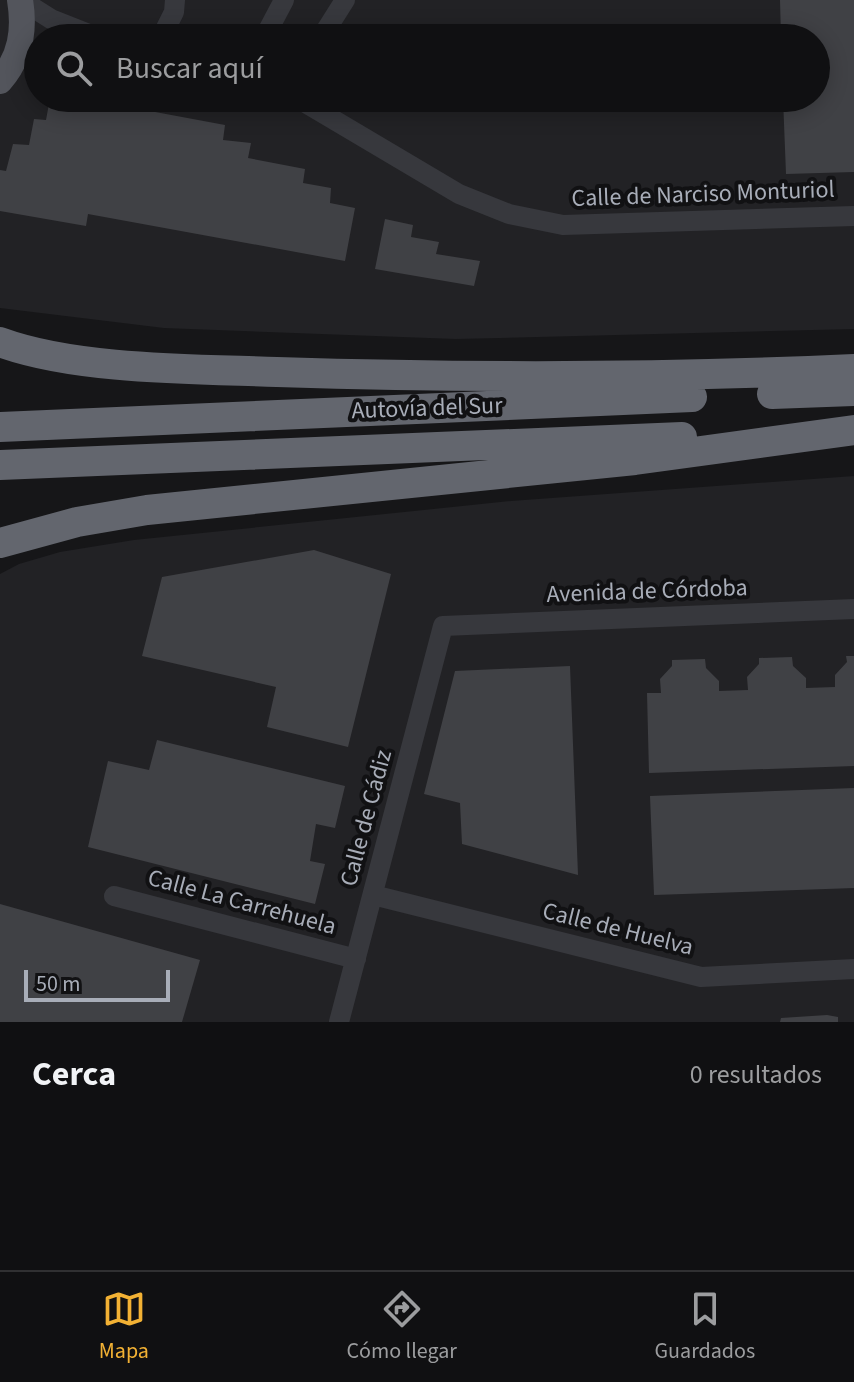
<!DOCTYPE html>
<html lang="es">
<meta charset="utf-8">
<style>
:root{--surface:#101012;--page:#19191b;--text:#f1f3f6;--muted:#9c9d9f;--line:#303032;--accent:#f2b134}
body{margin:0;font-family:"Source Sans 3",sans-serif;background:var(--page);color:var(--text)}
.scale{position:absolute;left:24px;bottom:20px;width:146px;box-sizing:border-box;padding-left:8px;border:4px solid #a8adb8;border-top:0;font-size:22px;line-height:28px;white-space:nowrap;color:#a8adb8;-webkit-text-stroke:6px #111113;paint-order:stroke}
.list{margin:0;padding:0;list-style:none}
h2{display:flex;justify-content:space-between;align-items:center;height:104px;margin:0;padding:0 32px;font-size:34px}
h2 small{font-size:26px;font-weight:400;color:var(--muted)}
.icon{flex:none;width:44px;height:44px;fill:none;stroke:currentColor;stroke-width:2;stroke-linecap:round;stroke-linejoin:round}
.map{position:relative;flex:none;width:854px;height:1022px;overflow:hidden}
.search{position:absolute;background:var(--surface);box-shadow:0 4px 20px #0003;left:24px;right:24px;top:24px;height:88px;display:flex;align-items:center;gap:20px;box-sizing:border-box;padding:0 28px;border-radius:44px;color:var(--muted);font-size:30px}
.sheet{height:248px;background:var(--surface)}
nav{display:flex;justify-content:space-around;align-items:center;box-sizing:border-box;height:112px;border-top:2px solid var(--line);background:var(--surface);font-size:22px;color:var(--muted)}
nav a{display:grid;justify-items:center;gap:4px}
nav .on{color:var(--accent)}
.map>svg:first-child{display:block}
</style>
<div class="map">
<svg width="854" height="1022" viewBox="0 0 854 1022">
<rect width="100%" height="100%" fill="#161618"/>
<path fill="#222225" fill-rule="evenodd" d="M0 0H854V329L456 339 164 328 0 308ZM38 38H816V98H38Z
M854 476V1022H0V574L19 564 60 552 134 540 511 501Z"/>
<path fill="#404145" d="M780 0H854V172L786 174 783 98H816V38H781Z
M50 98H80L225 125 223 140 251 143 248 158 305 169 303 183 331 188 330 203 355 208 345 261 88 214 86 226 0 211V170L6 171 13 144 29 145 34 119 46 120Z
M385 219 413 225 411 237 439 242 436 254 480 261 474 286 375 269Z
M314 550 391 574 348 747 267 727 276 687 142 656 162 577Z
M846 656H854V766L649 773 647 693H661L660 679 672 666V660L705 659 706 668 719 681V691L748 690 747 677 759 664V658L792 657 793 666 806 678V688L835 687V675L847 662Z
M570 666 578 875 462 844 460 803 424 794 455 671Z
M157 740 345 786 335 828 316 824 310 861 325 864 315 904 88 847 108 761 149 770Z
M854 788V888L654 895 650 796Z
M0 904 200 960 182 1022H0Z
M827 1015 838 1017V1022H780L781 1018Z"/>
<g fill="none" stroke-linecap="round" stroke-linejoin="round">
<path stroke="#37383d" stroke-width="20" d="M21 0 51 19 99 38
M161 38 174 12 175 0
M264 38 284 0
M321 38 345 0
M14 61 38 50
M297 98 459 194 509 214 563 225 854 216
M373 895 701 977 854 969
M114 896 356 959
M339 1022 443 626 854 609"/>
<path stroke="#53555c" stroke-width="26" d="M0 81C21 57 25 30 20 0"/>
<path stroke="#63666e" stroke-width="30" d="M0 342C76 370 196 369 277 372 470 378 661 378 854 369
M772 394 854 391
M0 427 692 397
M0 465 682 437
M0 543 77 522 147 510 635 460 854 430"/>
</g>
<g text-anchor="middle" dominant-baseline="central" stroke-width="8" stroke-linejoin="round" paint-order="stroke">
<g font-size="24" fill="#a8adb8" stroke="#111113">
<text transform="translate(703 194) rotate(-2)">Calle de Narciso Monturiol</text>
<text transform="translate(427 408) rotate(-2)">Autovía del Sur</text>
<text transform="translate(647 591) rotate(-2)">Avenida de Córdoba</text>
<text transform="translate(366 818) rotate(-75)">Calle de Cádiz</text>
<text transform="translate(242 902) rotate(15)">Calle La Carrehuela</text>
<text transform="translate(618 929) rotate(14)">Calle de Huelva</text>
</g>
</g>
</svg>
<div class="scale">50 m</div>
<div class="search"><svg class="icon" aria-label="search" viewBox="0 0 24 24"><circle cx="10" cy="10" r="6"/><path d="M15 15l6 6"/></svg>Buscar aquí</div>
</div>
<section class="sheet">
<h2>Cerca<small>0 resultados</small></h2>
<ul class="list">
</ul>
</section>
<nav>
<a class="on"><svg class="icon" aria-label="map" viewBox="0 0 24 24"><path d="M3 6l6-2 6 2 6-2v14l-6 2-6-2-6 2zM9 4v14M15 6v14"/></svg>Mapa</a>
<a><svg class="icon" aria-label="directions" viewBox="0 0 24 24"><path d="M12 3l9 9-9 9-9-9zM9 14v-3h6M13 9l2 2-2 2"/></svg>Cómo llegar</a>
<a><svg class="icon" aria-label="saved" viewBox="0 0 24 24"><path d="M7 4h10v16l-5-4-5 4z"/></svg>Guardados</a>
</nav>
